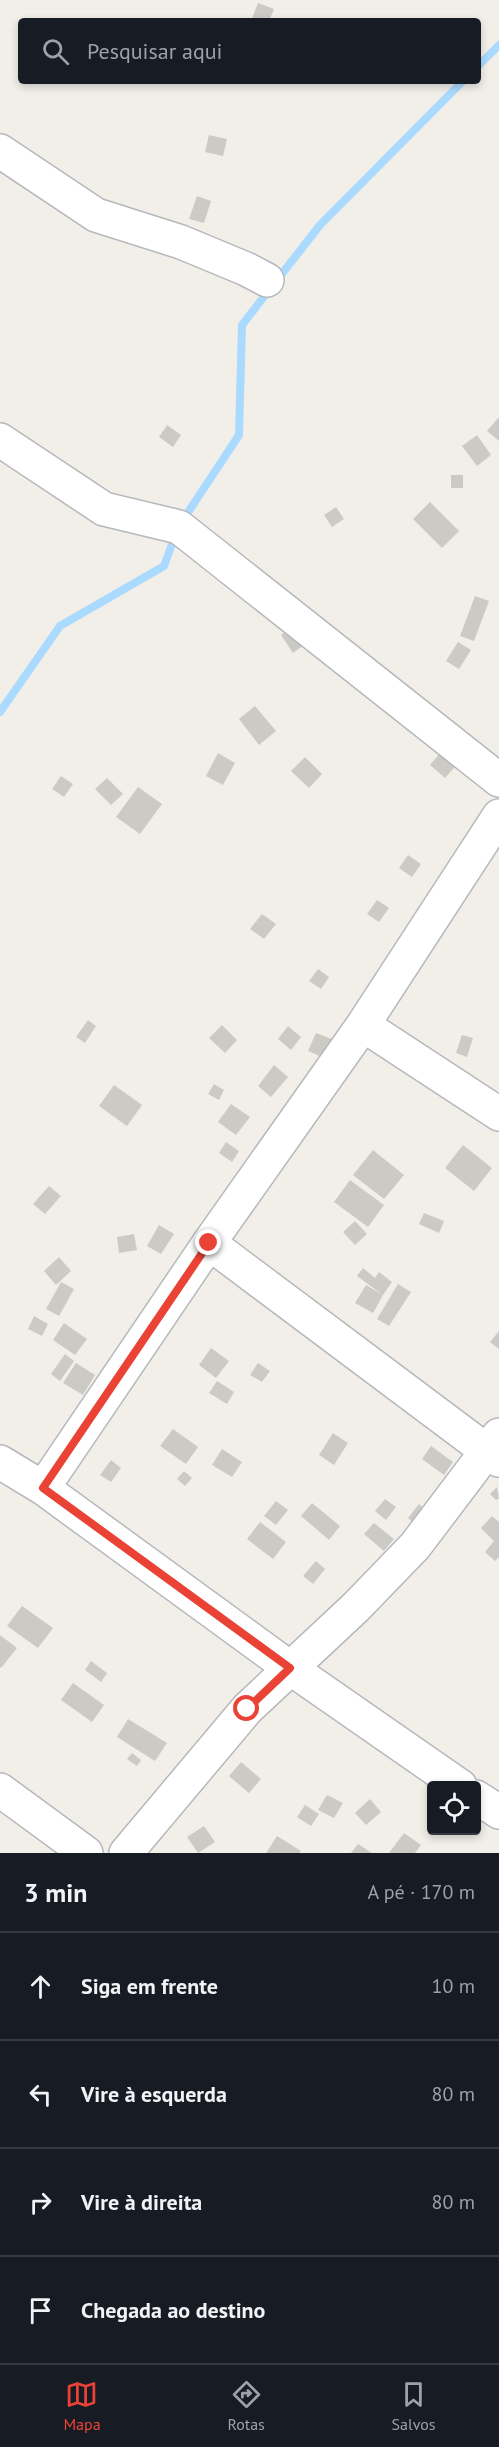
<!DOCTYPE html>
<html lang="pt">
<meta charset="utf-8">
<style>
:root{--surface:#171b24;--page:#20242c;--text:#f1f3f6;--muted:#9ea1a6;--line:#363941;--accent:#ea4335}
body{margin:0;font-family:"PT Sans",sans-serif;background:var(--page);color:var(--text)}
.controls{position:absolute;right:18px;bottom:18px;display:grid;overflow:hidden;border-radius:6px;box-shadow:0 3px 9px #0003}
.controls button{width:54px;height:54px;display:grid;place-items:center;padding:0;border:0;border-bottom:2px solid var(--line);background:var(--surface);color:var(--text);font:30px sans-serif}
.stop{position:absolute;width:18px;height:18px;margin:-14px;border:4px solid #ea4335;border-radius:50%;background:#fff}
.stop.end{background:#ea4335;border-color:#fff;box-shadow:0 2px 6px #0008}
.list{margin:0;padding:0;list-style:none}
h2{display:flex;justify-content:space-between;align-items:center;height:78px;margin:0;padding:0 24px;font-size:26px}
h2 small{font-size:20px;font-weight:400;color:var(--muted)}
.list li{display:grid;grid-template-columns:39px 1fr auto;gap:18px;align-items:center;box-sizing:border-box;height:108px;padding:0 24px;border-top:2px solid var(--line)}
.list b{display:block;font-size:22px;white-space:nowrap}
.list em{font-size:20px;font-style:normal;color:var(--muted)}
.icon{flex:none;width:33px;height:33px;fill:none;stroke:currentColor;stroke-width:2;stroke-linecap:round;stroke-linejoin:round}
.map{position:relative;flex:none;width:499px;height:1853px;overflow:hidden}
.search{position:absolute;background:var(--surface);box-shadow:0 3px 9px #0003;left:18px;right:18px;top:18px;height:66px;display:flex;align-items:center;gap:15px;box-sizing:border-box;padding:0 21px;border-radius:6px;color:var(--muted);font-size:22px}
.sheet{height:510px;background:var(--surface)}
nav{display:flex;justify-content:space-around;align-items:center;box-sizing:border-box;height:84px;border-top:2px solid var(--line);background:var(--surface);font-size:16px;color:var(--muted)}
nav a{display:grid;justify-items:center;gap:3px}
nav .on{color:var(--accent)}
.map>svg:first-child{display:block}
</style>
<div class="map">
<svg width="499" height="1853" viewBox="0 0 499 1853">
<rect width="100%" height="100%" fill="#f1efe8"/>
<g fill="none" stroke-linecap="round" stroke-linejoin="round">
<path stroke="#aadaff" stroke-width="8" d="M478 66 499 45
M183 520 239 435 242 325 320 225 463 81
M0 712 60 626 164 566 176 533"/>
</g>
<path fill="#cccac5" d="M258 3 274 9 269 21H251Z
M209 135 227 139 223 156 205 152Z
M197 196 211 201 204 223 189 219Z
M498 418 499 419V441L487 431Z
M167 425 181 435 173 447 159 437Z
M477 435 491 455 477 466 462 446Z
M451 475H463V488H451Z
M430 502 459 531 442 548 413 519Z
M336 507 344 519 332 527 324 515Z
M475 596 489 601 474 641 460 636Z
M294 625 307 643 293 653 281 635Z
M458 642 471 650 459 669 446 661Z
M255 706 276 731 259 745 239 719Z
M446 746 462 759 445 778 430 765Z
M218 753 235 763 223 785 206 776Z
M305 757 322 774 309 788 291 771Z
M61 776 73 784 64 797 52 789Z
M107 778 123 794 111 805 95 789Z
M138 787 162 804 140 834 116 817Z
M408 855 421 864 412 877 399 868Z
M377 900 389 908 379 922 367 914Z
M262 914 276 924 264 939 250 929Z
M318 969 329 977 321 989 309 981Z
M88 1020 96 1026 85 1043 76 1037Z
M222 1025 237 1040 225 1053 209 1038Z
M288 1026 301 1037 291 1050 278 1039Z
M316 1033 337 1041 329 1060 308 1051Z
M462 1035 473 1038 467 1057 456 1053Z
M274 1065 288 1077 271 1097 258 1086Z
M214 1084 224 1090 219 1100 208 1094Z
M114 1085 142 1105 127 1126 99 1106Z
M231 1104 250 1117 236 1135 218 1122Z
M226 1142 239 1151 232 1162 219 1153Z
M463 1145 492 1168 474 1191 445 1168Z
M373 1150 404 1175 384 1199 353 1175Z
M350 1180 384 1205 368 1227 334 1202Z
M49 1186 61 1196 45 1214 33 1204Z
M424 1213 444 1221 439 1233 419 1224Z
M355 1221 367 1234 355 1245 343 1232Z
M159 1225 174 1234 161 1254 147 1246Z
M134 1234 137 1250 119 1253 117 1237Z
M59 1257 71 1271 56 1285 44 1271Z
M363 1268 375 1278 379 1272 392 1282 383 1295 357 1276Z
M61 1282 74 1289 59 1316 46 1309Z
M398 1284 411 1292 389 1326 377 1319Z
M366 1285 383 1295 373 1313 355 1303Z
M34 1316 48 1324 42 1336 28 1329Z
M64 1323 87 1339 75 1355 53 1340Z
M499 1331V1349L490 1342Z
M211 1348 229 1361 216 1378 199 1365Z
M65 1354 74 1361 60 1381 51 1374Z
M76 1363 95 1375 83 1395 63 1383Z
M258 1363 270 1371 262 1382 250 1375Z
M217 1381 234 1392 227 1404 209 1393Z
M173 1429 198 1447 186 1464 160 1446Z
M333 1433 348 1443 334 1465 319 1455Z
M431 1446 453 1462 444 1475 422 1459Z
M222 1449 242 1462 232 1477 212 1465Z
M111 1460 121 1468 111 1482 100 1475Z
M184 1471 192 1478 185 1486 177 1479Z
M497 1487 499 1498 496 1500 490 1494Z
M385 1499 396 1507 386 1520 375 1511Z
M276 1501 288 1510 276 1525 264 1516Z
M312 1503 340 1526 329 1540 301 1516Z
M419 1504 428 1512 417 1526 408 1518Z
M492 1516 499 1522V1557L495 1561 485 1552 494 1541 481 1528Z
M260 1522 286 1542 273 1559 247 1539Z
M374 1523 394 1539 384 1551 364 1534Z
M316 1561 325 1569 313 1584 303 1576Z
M22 1606 53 1628 38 1648 7 1626Z
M0 1635 17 1648 1 1668 0 1667Z
M91 1661 107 1673 101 1682 85 1670Z
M73 1683 104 1705 92 1722 61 1700Z
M128 1719 167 1743 155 1761 117 1737Z
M132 1753 141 1760 137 1766 127 1759Z
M241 1762 261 1779 249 1793 229 1776Z
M327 1795 343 1803 334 1818 318 1810Z
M370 1799 381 1812 366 1825 355 1813Z
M305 1805 319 1814 311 1826 297 1817Z
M204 1826 215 1842 198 1853 187 1837Z
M404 1833 421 1845 415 1853H389Z
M277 1836 301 1851 299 1853H266Z
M358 1844 372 1853H351Z"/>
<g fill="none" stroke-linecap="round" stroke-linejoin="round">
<defs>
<path id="minor" d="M0 151 96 215 181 242 246 269 267 280
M0 440 104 509 179 527 499 780
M363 1025 499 1114
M209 1243 499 1460
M0 1462 43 1488 290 1668 460 1786
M43 1488 209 1243 363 1025 499 816
M0 1790 86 1853
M476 1797 499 1812
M126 1853 247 1709 356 1607 415 1546 499 1435"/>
</defs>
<use href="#minor" stroke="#b5b8bc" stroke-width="36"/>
<use href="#minor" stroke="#fff" stroke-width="33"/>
</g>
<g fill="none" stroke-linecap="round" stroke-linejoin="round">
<path stroke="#ea4335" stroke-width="8" d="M209 1243 43 1488 290 1668 247 1709"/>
</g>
</svg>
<div class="controls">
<button><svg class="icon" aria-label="locate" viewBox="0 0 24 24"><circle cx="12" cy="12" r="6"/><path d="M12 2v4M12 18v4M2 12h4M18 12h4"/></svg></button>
</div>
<div class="stop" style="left:247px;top:1709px"></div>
<div class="stop end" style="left:209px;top:1243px"></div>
<div class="search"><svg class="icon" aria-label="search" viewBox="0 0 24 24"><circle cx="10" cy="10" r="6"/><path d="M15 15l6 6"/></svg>Pesquisar aqui</div>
</div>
<section class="sheet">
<h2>3 min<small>A pé · 170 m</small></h2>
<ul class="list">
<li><svg class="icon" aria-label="ahead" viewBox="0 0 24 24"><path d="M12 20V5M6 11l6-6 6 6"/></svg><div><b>Siga em frente</b></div><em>10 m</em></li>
<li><svg class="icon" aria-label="left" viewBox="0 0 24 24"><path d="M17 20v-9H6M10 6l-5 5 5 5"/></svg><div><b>Vire à esquerda</b></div><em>80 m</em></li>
<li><svg class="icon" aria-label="right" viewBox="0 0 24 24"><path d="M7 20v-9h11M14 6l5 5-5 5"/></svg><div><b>Vire à direita</b></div><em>80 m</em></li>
<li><svg class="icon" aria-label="arrive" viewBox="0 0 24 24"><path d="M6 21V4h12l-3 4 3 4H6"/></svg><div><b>Chegada ao destino</b></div></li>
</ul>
</section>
<nav>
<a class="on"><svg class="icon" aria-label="map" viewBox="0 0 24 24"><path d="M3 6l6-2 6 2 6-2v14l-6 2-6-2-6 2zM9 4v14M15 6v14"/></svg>Mapa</a>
<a><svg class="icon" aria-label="directions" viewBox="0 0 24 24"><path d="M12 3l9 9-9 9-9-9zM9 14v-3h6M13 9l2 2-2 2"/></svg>Rotas</a>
<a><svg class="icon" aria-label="saved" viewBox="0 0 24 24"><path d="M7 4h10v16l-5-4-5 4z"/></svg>Salvos</a>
</nav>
